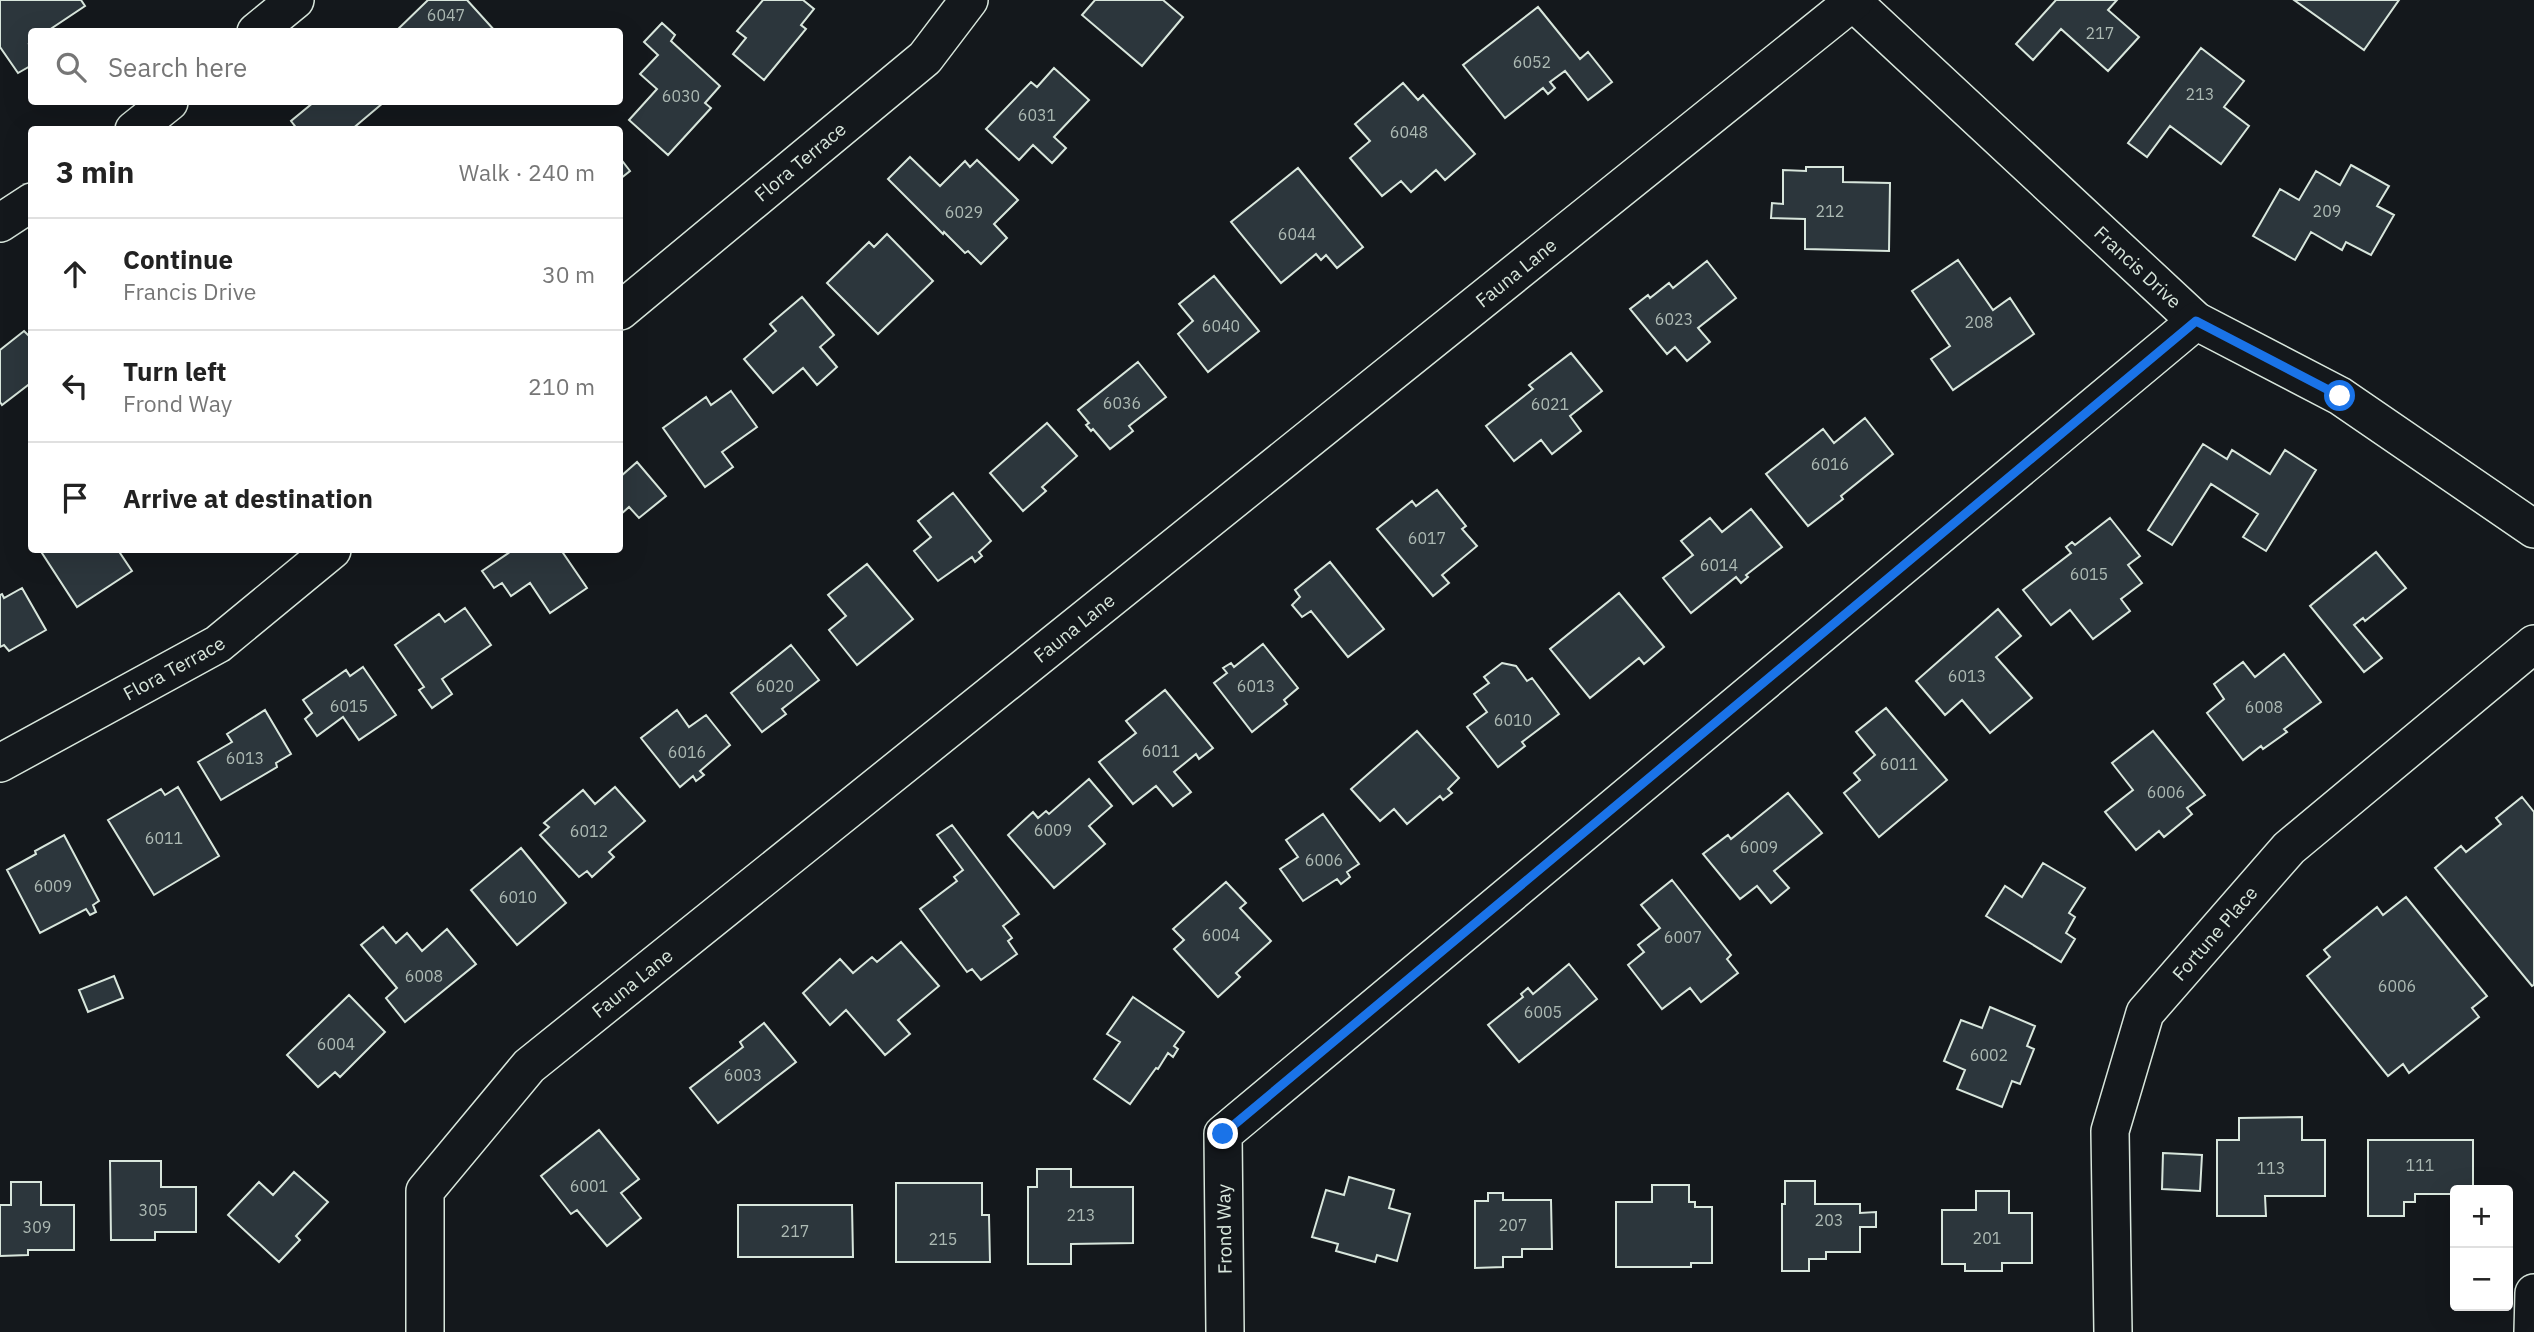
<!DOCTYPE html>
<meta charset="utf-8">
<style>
:root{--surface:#fff;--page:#f6f6f6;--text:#222;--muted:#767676;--line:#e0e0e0}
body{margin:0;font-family:"IBM Plex Sans",sans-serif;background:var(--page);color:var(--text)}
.controls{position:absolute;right:21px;bottom:21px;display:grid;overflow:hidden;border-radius:7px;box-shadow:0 7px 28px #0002}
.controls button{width:63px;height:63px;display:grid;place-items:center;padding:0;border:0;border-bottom:2px solid var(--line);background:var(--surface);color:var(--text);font:35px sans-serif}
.stop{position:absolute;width:21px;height:21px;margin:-16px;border:5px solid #1a73e8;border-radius:50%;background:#fff}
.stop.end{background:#1a73e8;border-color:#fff;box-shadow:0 2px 7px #0008}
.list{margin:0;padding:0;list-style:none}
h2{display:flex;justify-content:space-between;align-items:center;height:91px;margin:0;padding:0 28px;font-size:30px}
h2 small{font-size:23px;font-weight:400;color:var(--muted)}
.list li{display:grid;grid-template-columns:46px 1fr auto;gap:21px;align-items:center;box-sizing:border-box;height:112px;padding:0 28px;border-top:2px solid var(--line)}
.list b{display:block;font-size:26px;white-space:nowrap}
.list p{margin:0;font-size:23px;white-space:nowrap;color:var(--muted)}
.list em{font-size:23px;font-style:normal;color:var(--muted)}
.icon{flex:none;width:38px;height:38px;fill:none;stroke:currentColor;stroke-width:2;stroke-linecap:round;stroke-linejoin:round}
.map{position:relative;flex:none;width:2534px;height:1332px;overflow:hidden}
.search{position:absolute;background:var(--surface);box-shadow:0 7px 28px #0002;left:28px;top:28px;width:595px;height:77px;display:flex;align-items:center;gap:18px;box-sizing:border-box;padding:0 24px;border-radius:7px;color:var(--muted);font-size:26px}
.panel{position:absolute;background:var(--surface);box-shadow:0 7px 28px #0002;left:28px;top:126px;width:595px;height:427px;border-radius:7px}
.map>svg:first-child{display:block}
</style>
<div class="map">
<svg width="2534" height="1332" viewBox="0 0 2534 1332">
<rect width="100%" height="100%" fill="#14181c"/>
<path fill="#2c363c" stroke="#d8e6dc" stroke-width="2" d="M0 0H81L85 6 46 32H32V42L29 44 32 47V65L18 73 0 47Z
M428 0H467L496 32H395Z
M763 0H803L814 9 801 25 806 29 764 80 733 54 746 38 737 31Z
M1095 0H1163L1183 17 1142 66 1082 15Z
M2056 0H2117L2108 10 2139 37 2108 71 2061 29 2033 60 2016 44Z
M2294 0H2399L2364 50Z
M1538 7 1580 59 1588 52 1612 82 1588 100 1565 71 1550 82 1555 88 1548 94 1543 88 1505 118 1463 65Z
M662 23 675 35 671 41 720 86 705 103 711 108 668 155 629 120 657 89 640 74 658 55 644 42Z
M2201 48 2244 81 2224 107 2249 126 2221 164 2170 126 2147 157 2128 143Z
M1054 68 1089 100 1054 137 1066 148 1052 163 1033 145 1019 160 986 129 1031 82 1037 87Z
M1403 83 1418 100 1423 95 1475 154 1445 180 1436 170 1411 192 1401 181 1382 196 1350 158 1370 141 1355 124Z
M314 102H382L383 103 351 130H298L291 121Z
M910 157 940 186 965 161 970 167 977 160 1018 200 994 224 1007 238 981 264 968 251 965 253 944 232 943 234 888 179Z
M620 158 630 171 620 179Z
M2351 165 2389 186 2377 206 2394 215 2371 255 2346 242 2342 250 2311 232 2295 260 2253 236 2280 189 2299 200 2316 171 2340 185Z
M1806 167H1843V182L1890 183 1889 251 1805 249V219L1771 218 1772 203 1783 204V170L1806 171Z
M1298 168 1363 247 1337 268 1326 255 1321 260 1316 254 1281 283 1231 222Z
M887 234 933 281 878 334 827 283 869 242 874 247Z
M1958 260 1993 310 2010 298 2034 334 1953 390 1931 359 1950 346 1912 291Z
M1707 261 1736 298 1698 328 1710 342 1687 361 1675 347 1667 354 1630 309 1648 295 1650 298 1669 283 1673 288Z
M1214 276 1259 331 1208 372 1178 334 1193 321 1179 304Z
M802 297 834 335 820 347 837 367 817 385 803 368 773 393 744 359 776 331 770 324Z
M24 331 29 336 32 334V382L2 405 0 402V350Z
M1571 353 1602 391 1570 416 1581 431 1552 454 1541 440 1514 461 1486 426 1533 389 1529 385Z
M1138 362 1166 397 1129 426 1133 431 1110 449 1093 429 1091 431 1086 425 1089 423 1078 410Z
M731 391 757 427 722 452 733 467 705 487 663 428 706 397 711 405Z
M1865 418 1893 454 1841 496 1843 499 1808 526 1766 474 1823 429 1834 443Z
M1047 423 1077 456 1042 487 1046 491 1023 511 990 473Z
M2203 444 2227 459 2232 450 2270 474 2285 450 2316 470 2266 551 2243 537 2258 514 2211 484 2172 545 2148 530Z
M637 462 666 496 639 518 629 507 620 515V477Z
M1437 490 1466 526 1462 529 1477 546 1442 575 1449 583 1433 596 1377 529 1412 501 1416 506Z
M953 493 991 541 979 552 982 556 975 562 972 557 938 581 914 551 931 537 918 521Z
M1751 509 1782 547 1746 575 1748 577 1741 583 1736 577 1691 613 1663 578 1693 555 1681 541 1710 518 1722 532Z
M2110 518 2140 556 2128 565 2142 583 2121 599 2130 611 2093 639 2070 610 2051 625 2023 590 2071 553 2066 547 2072 542 2075 545Z
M40 550H118L132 571 77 607Z
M513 550H561L587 588 550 613 530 583 511 596 502 583 494 588 482 571Z
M2376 552 2406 588 2365 621 2363 618 2354 625 2382 658 2364 672 2310 606Z
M1330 562 1384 629 1348 657 1311 611 1302 617 1292 605 1300 597 1295 590Z
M867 564 913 619 857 665 829 630 846 616 828 595Z
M22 588 46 630 9 651 4 645 0 647V595L2 594 4 598Z
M1619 593 1664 647 1644 664 1639 658 1590 698 1550 649Z
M465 608 491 645 442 679 452 694 432 708 419 690 424 687 395 645 439 614 445 622Z
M1998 609 2021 636 1996 657 2032 698 1990 733 1962 700 1945 715 1916 681Z
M1263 644 1298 688 1284 700 1287 704 1252 732 1214 683 1227 673 1223 668 1231 663 1234 667Z
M791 645 819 680 782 709 786 714 762 732 731 693Z
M2284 654 2321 702 2284 729 2287 732 2263 749 2261 746 2243 760 2207 713 2224 699 2214 684 2243 662 2255 677Z
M1502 663 1516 666 1527 681 1532 678 1559 714 1522 742 1525 746 1498 767 1467 727 1487 712 1474 694 1489 683 1484 677Z
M363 667 396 715 359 740 343 717 317 736 305 719 312 713 303 700 346 670 350 676Z
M1165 690 1213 748 1199 759 1196 754 1174 772 1191 792 1173 806 1156 786 1133 804 1099 762 1136 733 1126 721Z
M1886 708 1947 780 1879 837 1844 793 1860 780 1854 773 1875 755 1856 732Z
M265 710 291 754 276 763 277 767 221 800 198 762 232 742 227 734Z
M677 710 689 727 706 715 730 745 700 771 704 775 696 781 693 776 680 787 641 738Z
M1417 731 1459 778 1448 789 1452 793 1443 800 1440 796 1407 824 1394 809 1380 821 1351 789Z
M2153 731 2205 795 2187 808 2192 814 2164 837 2159 831 2136 850 2105 812 2133 790 2112 763Z
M1089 779 1112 806 1089 826 1105 844 1054 888 1008 835 1033 812 1038 818 1046 811 1049 814Z
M178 787 219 856 154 895 108 820 161 789 165 795Z
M615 787 645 821 609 852 614 857 592 877 587 871 579 877 540 835 549 827 544 823 583 790 595 804Z
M1788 793 1822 833 1774 871 1789 888 1771 903 1757 886 1740 899 1703 854 1728 835 1731 839Z
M2522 797 2534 812V985L2532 986 2435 868 2461 846 2466 852 2501 824 2496 818Z
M1323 814 1359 864 1347 872 1350 877 1341 884 1337 879 1303 901 1280 869 1298 857 1286 840Z
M952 825 1019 914 1003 926 1012 938 1008 941 1017 954 981 980 972 969 967 972 920 909 957 881 954 877 963 870 937 835Z
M64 835 99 901 93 905 96 912 90 915 86 909 40 933 7 870 36 854 35 851Z
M521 848 566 903 517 945 471 890Z
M2043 863 2085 888 2069 913 2075 917 2066 933 2075 939 2061 962 1986 916 2005 886 2022 897Z
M1672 880 1731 955 1727 959 1738 973 1701 1002 1690 988 1662 1009 1628 965 1644 952 1638 945 1660 928 1641 905Z
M1226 882 1246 903 1240 908 1271 941 1236 973 1240 977 1218 997 1174 949 1184 940 1173 929Z
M2406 897 2487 996 2472 1008 2479 1017 2409 1073 2403 1064 2388 1076 2307 976 2330 957 2324 950 2377 907 2383 915Z
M383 927 396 943 407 933 422 951 447 929 476 964 405 1022 386 998 397 988 361 945Z
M901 942 939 986 898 1020 910 1034 885 1055 846 1010 830 1025 803 993 840 959 853 973 872 957 877 962Z
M1569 964 1597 999 1519 1062 1488 1025 1523 997 1521 994 1528 988 1533 994Z
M114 976 123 998 88 1012 79 990Z
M349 995 385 1032 340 1077 335 1072 318 1087 287 1055Z
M1133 997 1184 1032 1174 1046 1178 1049 1173 1057 1168 1053 1158 1069 1156 1068 1130 1104 1094 1079 1120 1042 1107 1034Z
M1990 1007 2035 1026 2027 1046 2034 1049 2020 1084 2012 1081 2002 1107 1957 1089 1965 1070 1944 1061 1961 1020 1982 1028Z
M764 1023 796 1062 718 1123 690 1088 743 1047 740 1042Z
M2302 1117V1140H2325V1196H2265L2266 1216H2217V1140H2239V1118Z
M599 1130 639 1179 621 1193 641 1218 607 1246 577 1210 571 1214 541 1176Z
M2368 1140H2473V1190H2455V1194H2415V1202H2404V1216H2368Z
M2163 1153 2202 1155 2200 1191 2162 1189Z
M110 1161H161V1187H196V1232H155V1240H111Z
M1037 1169H1071V1187H1133V1243L1071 1244V1264H1028V1187H1037Z
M294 1172 328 1202 296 1236 300 1240 279 1262 228 1215 259 1182 273 1195Z
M1349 1177 1394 1190 1389 1208 1410 1214 1397 1261 1377 1255 1375 1262 1336 1251 1338 1244 1312 1237 1326 1190 1344 1195Z
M1785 1181H1815V1204H1860V1213L1876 1212V1227H1860V1252H1826V1259H1809V1271H1782V1204H1785Z
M11 1182H41V1205H74V1250H28V1255L0 1256V1205H11Z
M896 1183H982V1215H989L990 1262H896Z
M1652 1185H1689V1202H1695V1207H1712V1263H1691V1267H1616V1202H1652Z
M1976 1191H2009V1213H2032V1263H2002V1271H1965V1264H1942V1210H1976Z
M1488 1193H1503V1200H1551L1552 1249H1522V1257H1503V1267L1475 1268V1201H1488Z
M738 1205H852L853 1257H738Z"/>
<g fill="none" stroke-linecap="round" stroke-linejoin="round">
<defs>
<g id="street">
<path id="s1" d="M1851 0 2196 321 2340 396 2534 529"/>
<path d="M256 32 295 0"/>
<path d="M134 130 169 102"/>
<path d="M0 223 32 202"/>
<path id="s2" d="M620 311 925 58 969 0"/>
<path id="s3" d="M0 763 218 644 332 550"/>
<path id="s4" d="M425 1332V1191L529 1066 1855 0"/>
<path d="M1225 1332 1223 1134 2196 321"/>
<path id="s5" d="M2113 1332 2110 1131 2145 1013 2289 848 2534 644"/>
<path d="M2533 1332 2534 1293"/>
</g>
</defs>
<use href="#street" stroke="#d8e6dc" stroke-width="40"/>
<use href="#street" stroke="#14181c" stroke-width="37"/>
</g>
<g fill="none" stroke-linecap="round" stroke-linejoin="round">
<path stroke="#1a73e8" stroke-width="9" d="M1223 1134 2196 321 2340 396"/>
</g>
<g text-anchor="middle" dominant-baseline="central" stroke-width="5" stroke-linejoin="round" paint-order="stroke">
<g font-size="16" fill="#adbab4">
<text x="446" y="15">6047</text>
<text x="2100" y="33">217</text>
<text x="1532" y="62">6052</text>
<text x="2200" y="94">213</text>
<text x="681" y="96">6030</text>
<text x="1037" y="115">6031</text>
<text x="1409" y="132">6048</text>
<text x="1830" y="211">212</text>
<text x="2327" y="211">209</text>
<text x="964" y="212">6029</text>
<text x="1297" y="234">6044</text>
<text x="1674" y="319">6023</text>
<text x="1979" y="322">208</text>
<text x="1221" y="326">6040</text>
<text x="1122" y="403">6036</text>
<text x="1550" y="404">6021</text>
<text x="1830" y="464">6016</text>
<text x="1427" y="538">6017</text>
<text x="1719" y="565">6014</text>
<text x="2089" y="574">6015</text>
<text x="1967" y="676">6013</text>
<text x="775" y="686">6020</text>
<text x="1256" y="686">6013</text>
<text x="349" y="706">6015</text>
<text x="2264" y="707">6008</text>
<text x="1513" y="720">6010</text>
<text x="1161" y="751">6011</text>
<text x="687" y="752">6016</text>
<text x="245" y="758">6013</text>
<text x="1899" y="764">6011</text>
<text x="2166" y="792">6006</text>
<text x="1053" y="830">6009</text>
<text x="589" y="831">6012</text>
<text x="164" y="838">6011</text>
<text x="1759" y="847">6009</text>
<text x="1324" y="860">6006</text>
<text x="53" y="886">6009</text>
<text x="518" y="897">6010</text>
<text x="1221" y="935">6004</text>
<text x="1683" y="937">6007</text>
<text x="424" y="976">6008</text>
<text x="2397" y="986">6006</text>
<text x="1543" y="1012">6005</text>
<text x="336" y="1044">6004</text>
<text x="1989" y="1055">6002</text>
<text x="743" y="1075">6003</text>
<text x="2420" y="1165">111</text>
<text x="2271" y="1168">113</text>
<text x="589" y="1186">6001</text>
<text x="153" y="1210">305</text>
<text x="1081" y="1215">213</text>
<text x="1829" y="1220">203</text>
<text x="1513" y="1225">207</text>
<text x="37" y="1227">309</text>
<text x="795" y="1231">217</text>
<text x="1987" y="1238">201</text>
<text x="943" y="1239">215</text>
</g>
<g font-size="19" fill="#d8e6dc" stroke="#14181c">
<text stroke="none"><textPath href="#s2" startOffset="234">Flora Terrace</textPath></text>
<text stroke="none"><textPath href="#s1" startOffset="392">Francis Drive</textPath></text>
<text stroke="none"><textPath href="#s4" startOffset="1570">Fauna Lane</textPath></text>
<text stroke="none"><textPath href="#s4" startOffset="1003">Fauna Lane</textPath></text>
<text stroke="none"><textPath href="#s3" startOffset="198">Flora Terrace</textPath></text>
<text stroke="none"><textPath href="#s5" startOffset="430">Fortune Place</textPath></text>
<text stroke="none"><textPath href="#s4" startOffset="436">Fauna Lane</textPath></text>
<text transform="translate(1224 1229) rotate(-91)">Frond Way</text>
</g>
</g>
</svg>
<div class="controls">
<button>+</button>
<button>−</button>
</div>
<div class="stop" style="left:2340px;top:396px"></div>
<div class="stop end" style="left:1223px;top:1134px"></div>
<div class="search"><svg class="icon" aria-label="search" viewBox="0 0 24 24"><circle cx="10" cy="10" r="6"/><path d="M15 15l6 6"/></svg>Search here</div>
<section class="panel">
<h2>3 min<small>Walk · 240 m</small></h2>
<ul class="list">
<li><svg class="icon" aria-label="ahead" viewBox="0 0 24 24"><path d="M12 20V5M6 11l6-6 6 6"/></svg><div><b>Continue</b><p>Francis Drive</p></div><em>30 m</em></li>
<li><svg class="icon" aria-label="left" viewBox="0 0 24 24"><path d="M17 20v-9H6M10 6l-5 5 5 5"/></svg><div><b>Turn left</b><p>Frond Way</p></div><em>210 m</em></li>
<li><svg class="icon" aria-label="arrive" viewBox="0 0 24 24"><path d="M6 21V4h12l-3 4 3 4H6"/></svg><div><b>Arrive at destination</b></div></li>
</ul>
</section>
</div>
